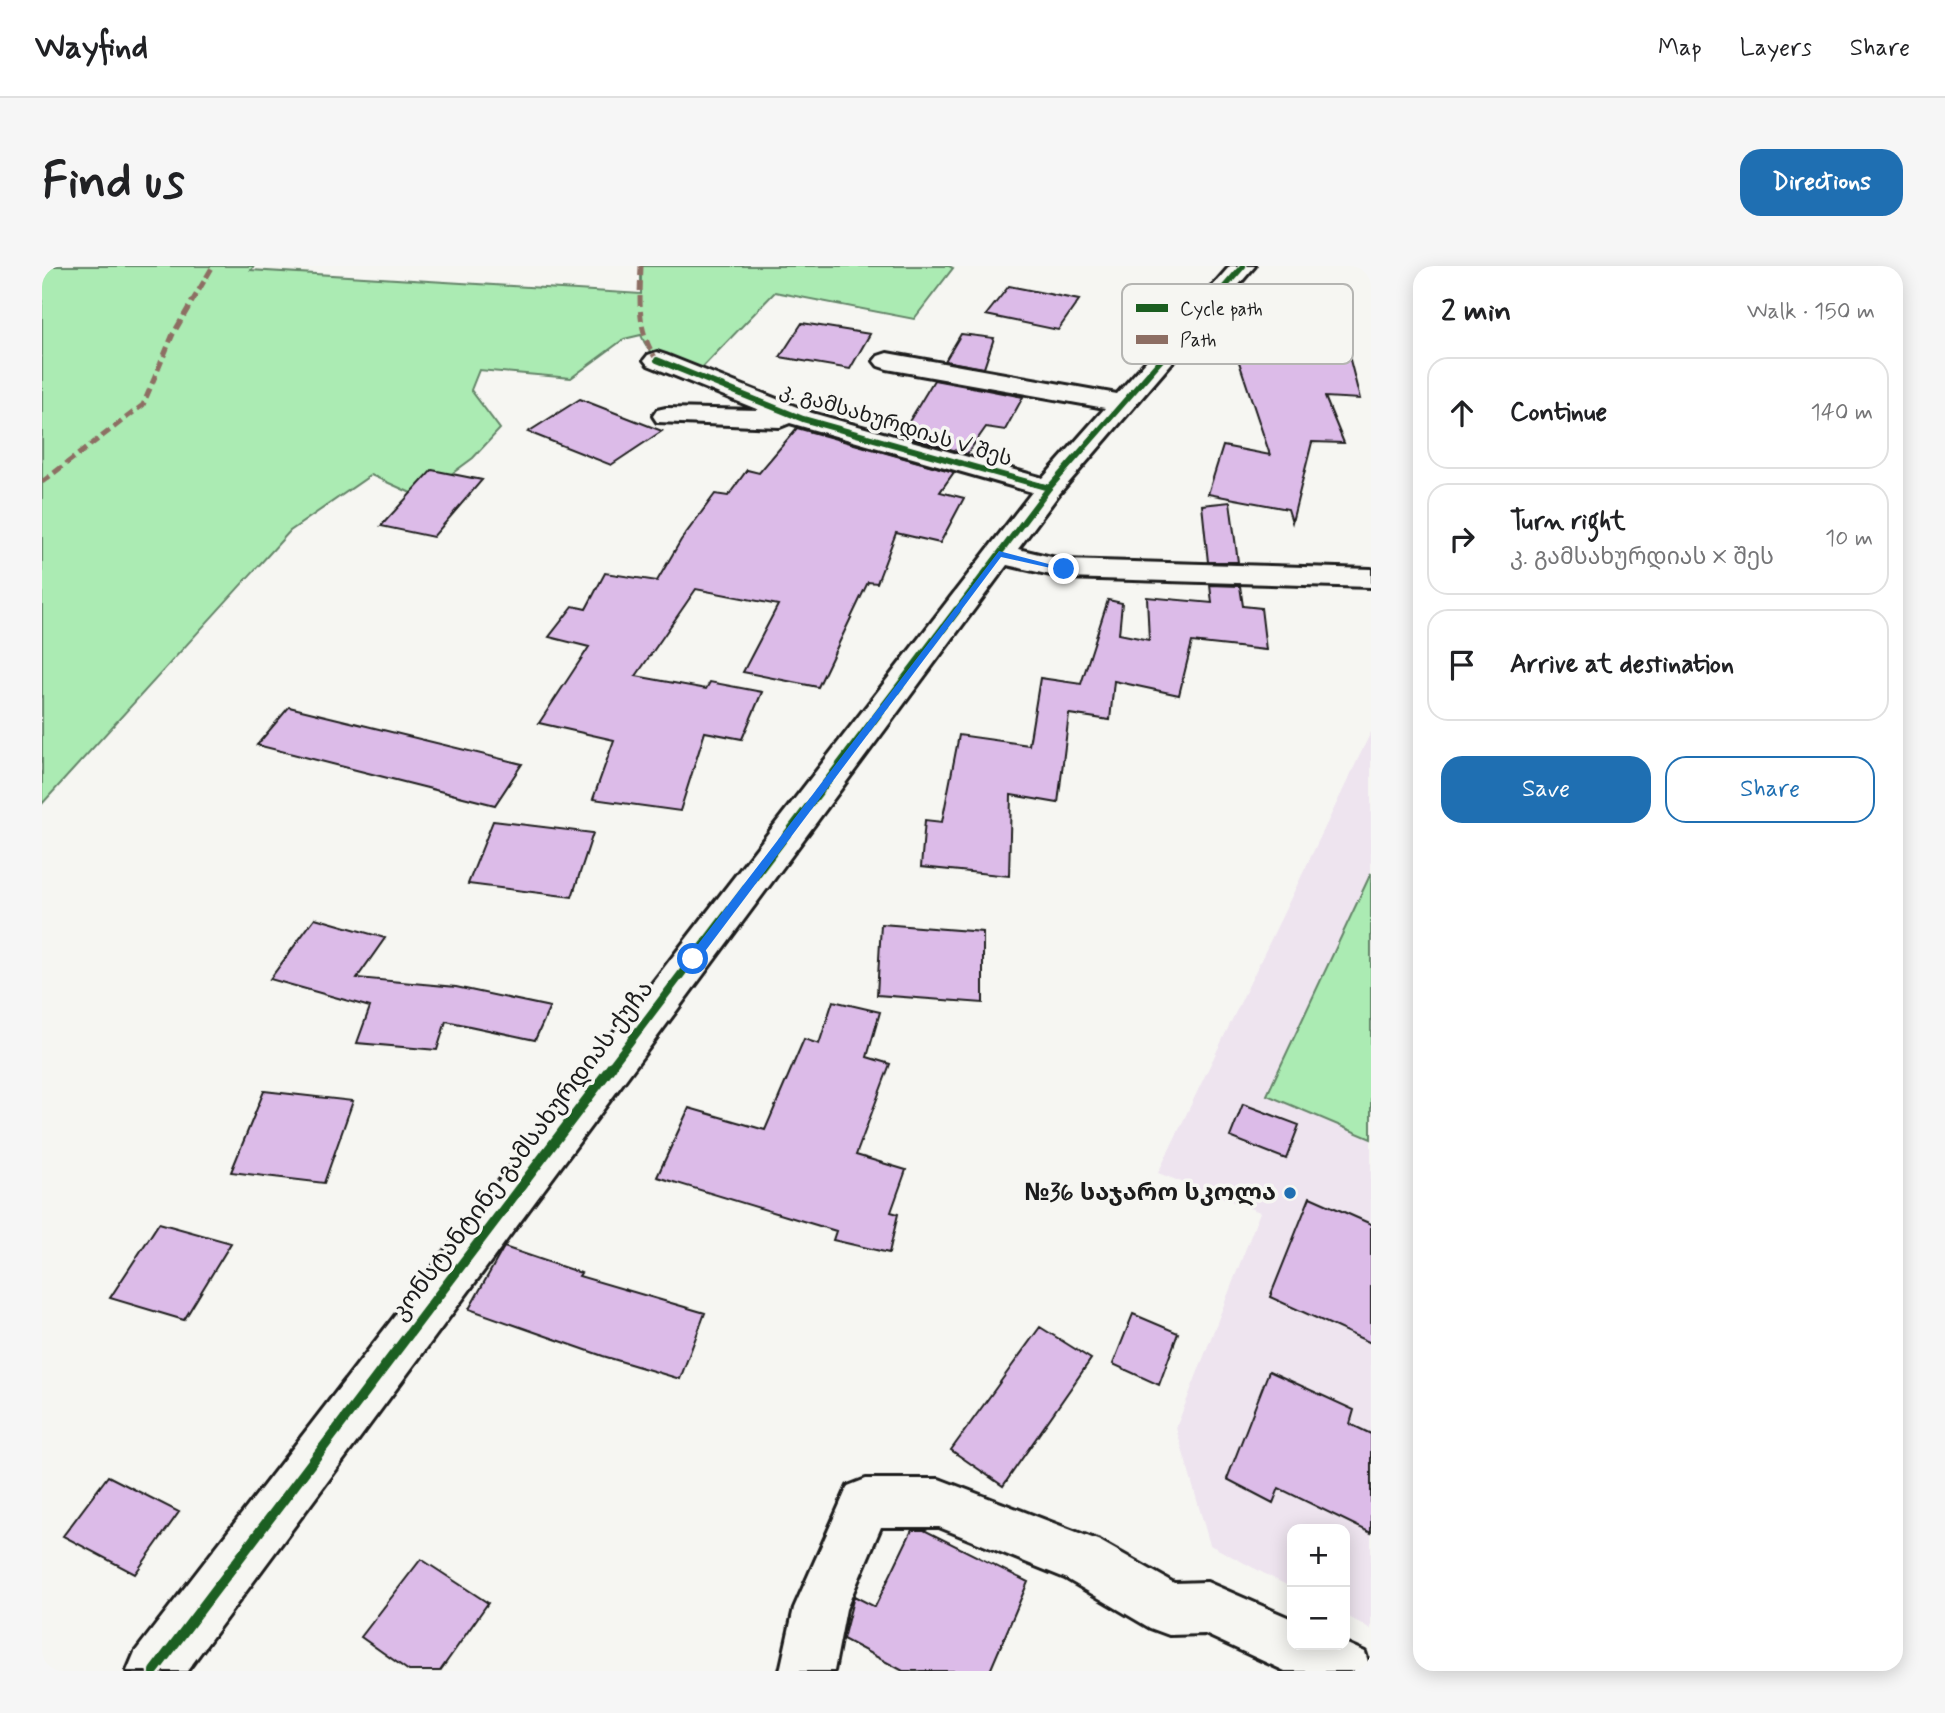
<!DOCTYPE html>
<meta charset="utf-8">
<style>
:root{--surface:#fff;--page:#f6f6f6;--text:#202124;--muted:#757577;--line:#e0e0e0;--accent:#1f6fb2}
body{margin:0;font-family:Mynerve,"Noto Sans Georgian",sans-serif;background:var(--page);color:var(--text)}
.controls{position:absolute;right:21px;bottom:21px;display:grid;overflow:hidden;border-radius:14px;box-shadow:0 4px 18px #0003}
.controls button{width:63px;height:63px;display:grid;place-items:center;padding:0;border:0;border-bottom:2px solid var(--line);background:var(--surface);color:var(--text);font:35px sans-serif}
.stop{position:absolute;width:21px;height:21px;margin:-16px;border:5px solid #1a73e8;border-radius:50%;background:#fff}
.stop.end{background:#1a73e8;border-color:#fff;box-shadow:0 2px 7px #0008}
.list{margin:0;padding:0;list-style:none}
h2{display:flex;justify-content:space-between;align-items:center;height:91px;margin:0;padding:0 28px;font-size:30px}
h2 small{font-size:23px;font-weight:400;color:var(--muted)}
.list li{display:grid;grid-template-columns:46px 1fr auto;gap:21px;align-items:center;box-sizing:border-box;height:112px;margin:0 14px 14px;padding:0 14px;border:2px solid var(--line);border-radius:21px}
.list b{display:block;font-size:26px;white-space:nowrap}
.list p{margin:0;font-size:23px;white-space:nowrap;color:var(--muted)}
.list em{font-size:23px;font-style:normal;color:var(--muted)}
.actions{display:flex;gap:14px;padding:21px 28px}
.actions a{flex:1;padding:16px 0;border:2px solid var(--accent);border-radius:21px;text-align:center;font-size:24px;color:var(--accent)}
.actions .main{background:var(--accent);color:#fff}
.icon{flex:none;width:38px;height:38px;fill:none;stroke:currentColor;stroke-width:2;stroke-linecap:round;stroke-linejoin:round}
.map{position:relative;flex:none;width:1329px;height:1405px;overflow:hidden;border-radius:21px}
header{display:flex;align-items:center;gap:42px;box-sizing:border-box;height:98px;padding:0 35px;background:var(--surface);border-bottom:2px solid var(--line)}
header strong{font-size:33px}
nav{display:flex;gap:38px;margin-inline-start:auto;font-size:24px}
.intro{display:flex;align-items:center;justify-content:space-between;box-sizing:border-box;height:168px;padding:0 42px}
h1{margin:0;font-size:49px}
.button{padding:18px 32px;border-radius:21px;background:var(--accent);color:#fff;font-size:24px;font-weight:700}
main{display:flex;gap:42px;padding:0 42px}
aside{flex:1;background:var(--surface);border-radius:21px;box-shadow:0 4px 18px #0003}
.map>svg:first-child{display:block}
</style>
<header>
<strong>Wayfind</strong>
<nav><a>Map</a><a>Layers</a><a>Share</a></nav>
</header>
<div class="intro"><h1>Find us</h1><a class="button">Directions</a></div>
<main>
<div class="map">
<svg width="1329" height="1405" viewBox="0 0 1329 1405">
<rect width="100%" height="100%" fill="#f6f6f2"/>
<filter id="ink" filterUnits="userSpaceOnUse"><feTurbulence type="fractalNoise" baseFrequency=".0143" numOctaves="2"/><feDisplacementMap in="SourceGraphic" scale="14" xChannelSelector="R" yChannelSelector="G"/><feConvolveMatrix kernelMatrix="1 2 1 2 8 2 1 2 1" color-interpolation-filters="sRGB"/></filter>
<g filter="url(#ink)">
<path fill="#eee4ef" d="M1329 466V1363L1303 1349V1263H1250V1322L1168 1279 1134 1162 1218 946 1116 907Z"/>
<path fill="#abebb3" stroke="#648468" stroke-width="2" d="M0 0H212L209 4 599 28V0H907L911 2 872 53 733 26 653 109C628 99 610 97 599 69L582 73 529 112 437 104 429 124 458 163 431 192 378 231 329 209 248 265 0 538Z
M1329 607V873L1225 829Z"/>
<path fill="#dcbbe8" stroke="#1c1c1c" stroke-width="2" d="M967 20 1037 34 1016 64 944 49Z
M760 57 828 68 808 103 738 91Z
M919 68 952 72 942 102 903 95Z
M1254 70 1300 71 1305 82 1318 133 1283 131 1302 177 1270 176 1250 256 1246 243 1166 228 1181 180 1228 189 1191 78 1258 80Z
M892 114 935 122 981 131 963 164 944 161 925 188 859 169Z
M538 133 620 165 569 199 486 166Z
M755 162 912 206 898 226 922 232 898 277 854 267 835 317 826 316 776 421 701 406 736 339 654 323 594 410 664 423 668 416 720 426 700 473 663 466 638 545 551 533 572 474 497 457 547 381 507 371 531 340 544 343 563 307 615 315 639 274 673 228 686 230 705 204 717 207Z
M390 204 440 214 391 271 339 260Z
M1188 236 1196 296H1166L1160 239Z
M1168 319 1198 320 1201 340 1219 342 1224 384 1150 376 1137 429 1072 415 1068 454 1027 448 1016 537 969 529 967 610 879 601 883 554 900 556 917 469 987 479 998 412 1039 418 1066 334 1080 337 1077 368 1107 374 1105 331 1170 337Z
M247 441 480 498 453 539 215 479Z
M451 555 551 567 530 631 426 618Z
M273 652 343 672 315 712 414 721 508 741 493 774 404 755 395 784 315 777 328 741 228 713Z
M839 658 941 666V737L835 729Z
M791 735 838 746 825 791 848 798 814 889 864 904 849 946 856 948 847 987 791 974 794 965 615 911 647 842 723 864 762 773 777 778Z
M222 825 311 835 282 917 189 906Z
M1201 838 1257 859 1244 893 1188 871Z
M1268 931 1329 958V1077L1228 1031Z
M117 957 189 977 142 1054 68 1032Z
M462 981 539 1007 537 1010 663 1047 638 1113 561 1090 427 1043Z
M1091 1048 1136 1067 1117 1119 1071 1098Z
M998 1061 1049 1093 961 1220 909 1184Z
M1227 1105 1312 1144 1308 1158 1329 1168V1267L1237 1222 1231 1237 1185 1213Z
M66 1210 137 1246 93 1308 21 1270Z
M870 1264H882L986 1316 948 1405H861L801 1373 812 1330 833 1341Z
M379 1293 446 1337 398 1405H367L319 1371Z"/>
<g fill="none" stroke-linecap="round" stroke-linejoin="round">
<defs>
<path id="minor" d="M1188 0H1213L1017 228 976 283 1022 294 1329 303V321L1022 312 965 299 145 1405H85L93 1386 990 226 748 157 738 161 615 156 611 150 615 144 624 142 717 144 606 99 602 94 606 89 615 86 624 89 770 147 1001 212 1063 142 845 103 836 100 832 95 836 90 845 87 1075 128Z
M824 1213H897L1058 1275 1132 1317 1165 1316 1250 1353V1379L1303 1377 1323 1386 1329 1405H1243L1163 1368 1127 1369 1108 1362 1023 1312 897 1261H839L804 1343 792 1405H738L752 1342 806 1220Z"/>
</defs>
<use href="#minor" stroke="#1c1c1c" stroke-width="6"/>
<use href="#minor" fill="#f6f6f2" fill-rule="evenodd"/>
<path stroke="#8d6e63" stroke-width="5" stroke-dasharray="10 5" stroke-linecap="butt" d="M599 0C598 34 594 65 615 94
M0 216 101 139 131 68 171 0"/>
<defs>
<path id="cycleway-far2" d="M615 94 761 153 1007 222
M914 345 1007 222 1201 0"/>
<path id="cycleway-far1" d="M568 802 915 344"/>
<path id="cycleway" d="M112 1405 570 800"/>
</defs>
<use href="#cycleway-far2" stroke="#f6f6f2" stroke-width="9"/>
<use href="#cycleway-far1" stroke="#f6f6f2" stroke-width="12"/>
<use href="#cycleway" stroke="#f6f6f2" stroke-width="15"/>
<use href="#cycleway-far2" stroke="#1b5e20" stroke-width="6"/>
<use href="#cycleway-far1" stroke="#1b5e20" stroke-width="8"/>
<use href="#cycleway" stroke="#1b5e20" stroke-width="10"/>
</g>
</g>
<path fill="#1a73e8" d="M957 285 1026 303 1022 305 959 291 655 696H647V690Z"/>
<circle fill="#1f6fb2" stroke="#f6f6f2" stroke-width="2.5" cx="1248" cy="927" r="7"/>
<g text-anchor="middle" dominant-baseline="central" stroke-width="7" stroke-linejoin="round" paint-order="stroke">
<g font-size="21" fill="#1c1c1c" stroke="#f6f6f2">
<text transform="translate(854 159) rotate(17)">კ. გამსახურდიას V შეს</text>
</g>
<g font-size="24" fill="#1c1c1c" stroke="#f6f6f2">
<text transform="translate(481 885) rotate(-53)">კონსტანტინე გამსახურდიას ქუჩა</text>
</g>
<g font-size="24" font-weight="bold" fill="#1c1c1c" stroke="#f6f6f2" text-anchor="end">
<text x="1234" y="927">№36 საჯარო სკოლა</text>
</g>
</g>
<rect x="1080" y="18" width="231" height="80" rx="10" fill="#f6f6f2" stroke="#b5b5b2" stroke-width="2"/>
<rect x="1094" y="38" width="32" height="8" fill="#1b5e20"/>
<rect x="1094" y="69" width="32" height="9" fill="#8d6e63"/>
<g font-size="19" fill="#1c1c1c">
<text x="1138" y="49">Cycle path</text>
<text x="1138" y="80">Path</text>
</g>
</svg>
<div class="controls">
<button>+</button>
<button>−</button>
</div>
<div class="stop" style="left:651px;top:693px"></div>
<div class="stop end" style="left:1022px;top:303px"></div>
</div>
<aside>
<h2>2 min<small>Walk · 150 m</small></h2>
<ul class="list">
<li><svg class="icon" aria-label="ahead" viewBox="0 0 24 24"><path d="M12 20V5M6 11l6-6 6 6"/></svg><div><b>Continue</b></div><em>140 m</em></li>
<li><svg class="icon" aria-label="right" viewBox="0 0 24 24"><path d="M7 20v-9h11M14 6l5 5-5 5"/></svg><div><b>Turn right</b><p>კ. გამსახურდიას X შეს</p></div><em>10 m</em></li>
<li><svg class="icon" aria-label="arrive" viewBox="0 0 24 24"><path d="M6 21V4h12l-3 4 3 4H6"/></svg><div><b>Arrive at destination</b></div></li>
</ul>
<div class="actions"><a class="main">Save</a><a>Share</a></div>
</aside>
</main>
